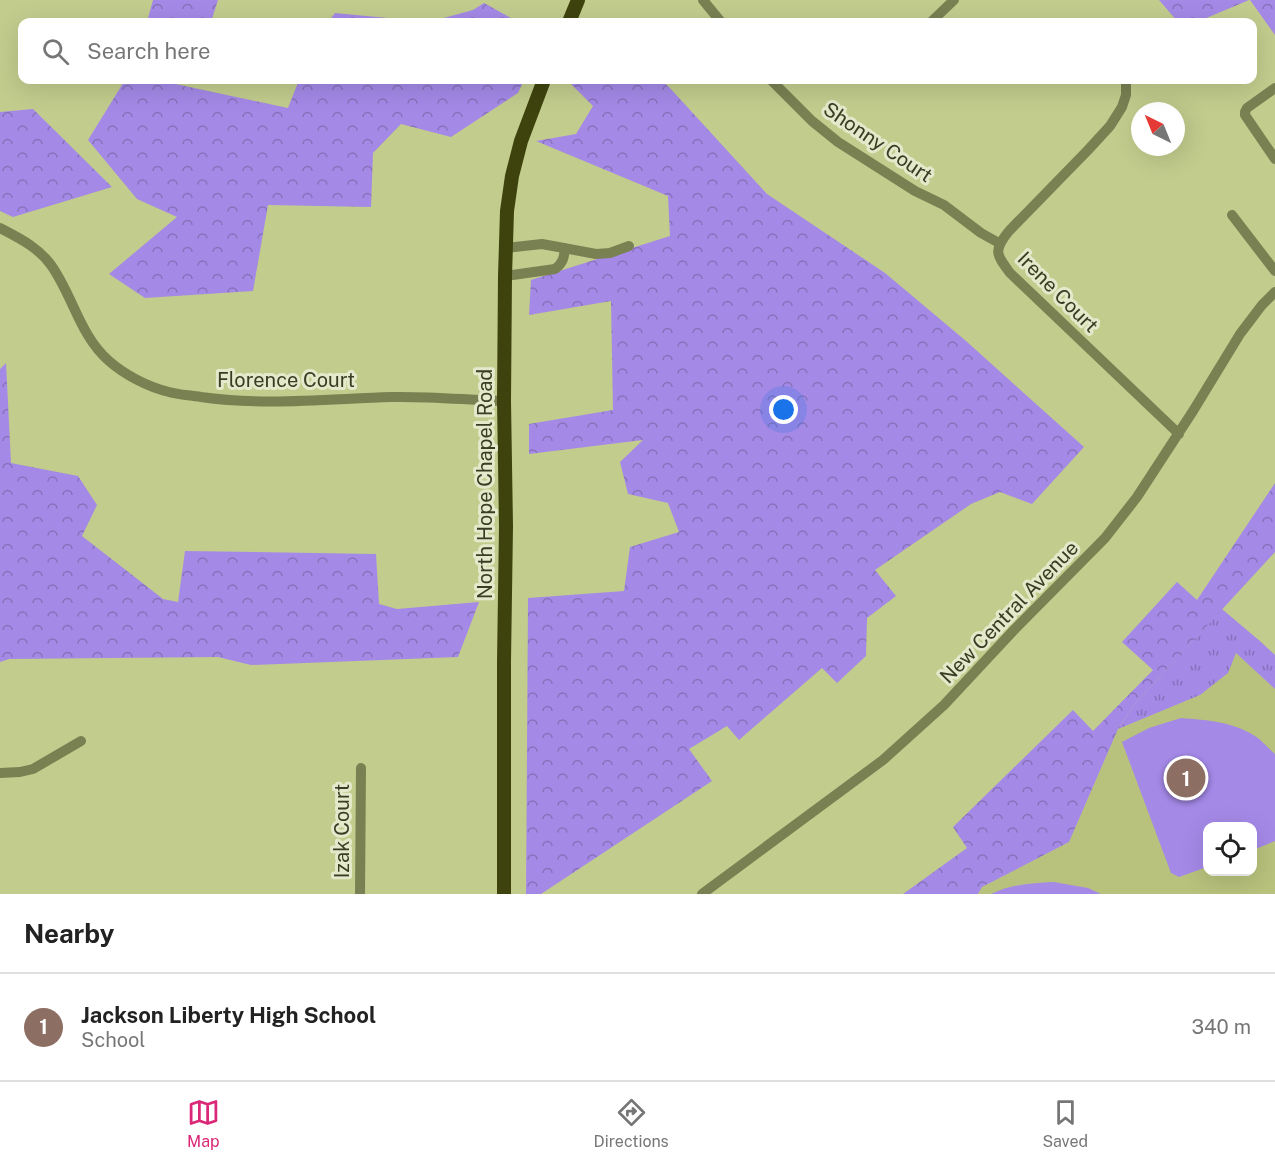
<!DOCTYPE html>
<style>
:root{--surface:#fff;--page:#f6f6f6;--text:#222;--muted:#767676;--line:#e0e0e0;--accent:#db2777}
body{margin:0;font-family:"Public Sans",sans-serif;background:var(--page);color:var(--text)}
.controls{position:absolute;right:18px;bottom:18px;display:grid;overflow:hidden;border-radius:12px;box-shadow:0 6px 24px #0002}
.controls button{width:54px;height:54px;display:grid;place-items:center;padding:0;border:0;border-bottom:2px solid var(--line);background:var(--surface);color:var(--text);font:30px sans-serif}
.compass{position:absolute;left:1131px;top:102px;width:54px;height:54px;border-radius:50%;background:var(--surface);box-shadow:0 6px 24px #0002;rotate:317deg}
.you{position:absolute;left:784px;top:410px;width:21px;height:21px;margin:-15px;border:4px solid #fff;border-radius:50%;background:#1a73e8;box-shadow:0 0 0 9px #1a73e833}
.badge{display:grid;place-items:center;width:39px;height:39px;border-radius:50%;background:var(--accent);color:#fff;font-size:20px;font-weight:700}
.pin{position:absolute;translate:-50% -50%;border:3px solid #fff;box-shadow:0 2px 6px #0006}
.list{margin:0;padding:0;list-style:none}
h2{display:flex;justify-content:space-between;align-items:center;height:78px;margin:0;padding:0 24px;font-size:26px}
h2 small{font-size:20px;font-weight:400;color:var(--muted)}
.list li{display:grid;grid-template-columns:39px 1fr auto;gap:18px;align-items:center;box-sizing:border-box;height:108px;padding:0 24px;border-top:2px solid var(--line)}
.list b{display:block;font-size:22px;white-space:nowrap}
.list p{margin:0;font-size:20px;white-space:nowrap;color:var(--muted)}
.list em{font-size:20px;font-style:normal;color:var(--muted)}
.icon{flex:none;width:33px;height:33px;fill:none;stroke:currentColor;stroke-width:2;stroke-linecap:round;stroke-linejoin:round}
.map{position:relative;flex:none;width:1275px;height:894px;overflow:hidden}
.search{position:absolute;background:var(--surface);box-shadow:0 6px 24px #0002;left:18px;right:18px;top:18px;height:66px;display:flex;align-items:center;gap:15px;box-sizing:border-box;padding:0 21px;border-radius:12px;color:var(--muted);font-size:22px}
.sheet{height:186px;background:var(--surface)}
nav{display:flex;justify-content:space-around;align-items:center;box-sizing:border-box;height:84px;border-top:2px solid var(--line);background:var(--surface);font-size:16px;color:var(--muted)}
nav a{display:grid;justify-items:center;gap:3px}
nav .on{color:var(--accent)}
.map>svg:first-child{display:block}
</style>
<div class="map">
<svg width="1275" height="894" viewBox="0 0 1275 894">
<defs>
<pattern id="grass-tufts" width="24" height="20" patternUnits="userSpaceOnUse" patternTransform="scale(1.5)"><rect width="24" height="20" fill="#a489e7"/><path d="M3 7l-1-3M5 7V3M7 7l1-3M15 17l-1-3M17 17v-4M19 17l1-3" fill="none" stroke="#8771bb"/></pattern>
<pattern id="forest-crowns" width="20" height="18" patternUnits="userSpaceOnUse" patternTransform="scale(1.5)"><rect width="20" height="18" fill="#a489e7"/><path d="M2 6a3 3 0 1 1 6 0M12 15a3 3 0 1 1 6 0" fill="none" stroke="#8771bb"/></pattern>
</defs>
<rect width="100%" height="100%" fill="#c2cc8d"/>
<path fill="#b8c27c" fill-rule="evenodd" d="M1236 652 1275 689V894H978L982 887 1069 842 1118 729 1200 695ZM1208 826H1252V872H1208Z"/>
<path fill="url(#grass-tufts)" d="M1222 609 1261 642 1275 655V689L1236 653 1228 673 1200 695 1118 729 1134 705Z"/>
<path fill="url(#forest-crowns)" d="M153 0H218L211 22H147Z
M1159 0H1249L1197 22H1178Z
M1250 0H1275V35Z
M484 3 518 22H328L335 13 429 22 473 10Z
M125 80H157L288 108 299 80H524L518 93 451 137 401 124 373 153 371 207 268 205 253 291 145 298 109 274 177 217 137 199 88 140Z
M567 80H661L669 87 767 194 885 273 966 341 1084 447 1032 504 1000 492 971 504 875 570 896 596 867 618 866 656 837 683 822 668 739 740 727 726 689 749 712 781 541 894H526L528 598 624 591 630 547 679 532 668 503 628 494 620 462 643 440 529 454V424L613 410 611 301 529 315 531 280 670 236 668 196 536 141 576 134 593 106Z
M33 109 112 187 13 217 0 211V112Z
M6 363 11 463 78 476 97 505 82 536 163 599 178 602 185 551 376 554 379 604 397 609 479 602 458 657 251 665 218 657 9 659 0 662V369Z
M1275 483V552L1134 705 1118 729 1069 842 982 887 978 894H903L967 848 953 827 1073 710 1093 731 1153 670 1122 642 1177 582 1197 600Z"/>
<path fill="#a489e7" d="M1181 718C1207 720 1236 722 1258 738 1264 743 1269 749 1275 754V841L1253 850 1252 826H1208L1207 867 1179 877 1171 873 1122 742 1149 728Z
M1054 882 1088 888 1101 894H991C1012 884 1031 883 1054 882Z"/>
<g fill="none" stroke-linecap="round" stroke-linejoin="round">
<path stroke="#798052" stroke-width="10" d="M703 0 721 22
M931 22 954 0
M771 80 812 121 838 142 915 191 944 205 981 233 999 243
M1126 80V95L1122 107 1110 126 1088 150 1009 231C993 251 996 254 1010 273L1179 434
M1275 88 1247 108 1245 112V115L1275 159
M1232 215 1275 271
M0 228C19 238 38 247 51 265 73 296 80 336 109 361 125 375 148 387 169 392 179 395 190 395 201 397 263 406 328 399 391 397 428 396 467 400 504 401
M505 248 542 244 596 254 610 253 629 246
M505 276 555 269C563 263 564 258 565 248
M0 773 20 772 33 769 81 741
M360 894 361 768
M702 894 883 760 944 705 1013 631 1105 538 1137 497 1193 411 1240 334 1262 305 1275 292"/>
<path stroke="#3e430e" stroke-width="14" d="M569 22 578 0
M504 894V661L506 526 504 401 505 276 507 211 512 176 521 141 544 80"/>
</g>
<g text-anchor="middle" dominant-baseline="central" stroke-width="6" stroke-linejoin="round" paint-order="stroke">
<g font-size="20" fill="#393d23" stroke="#e3e9ca">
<text transform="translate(878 142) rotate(34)">Shonny Court</text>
<text transform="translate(1058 292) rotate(45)">Irene Court</text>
<text x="286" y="380">Florence Court</text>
<text transform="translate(485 484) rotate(-90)">North Hope Chapel Road</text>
<text transform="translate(1009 612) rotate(-46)">New Central Avenue</text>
<text transform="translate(342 831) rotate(-90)">Izak Court</text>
</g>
</g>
</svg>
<div class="controls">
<button><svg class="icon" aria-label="locate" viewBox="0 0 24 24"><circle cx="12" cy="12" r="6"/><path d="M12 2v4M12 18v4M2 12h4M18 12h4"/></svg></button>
</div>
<svg class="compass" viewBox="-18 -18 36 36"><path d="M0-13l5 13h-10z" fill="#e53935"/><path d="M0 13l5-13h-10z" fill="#767676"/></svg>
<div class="you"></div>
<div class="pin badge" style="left:1186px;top:778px;background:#8d6e63">1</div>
<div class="search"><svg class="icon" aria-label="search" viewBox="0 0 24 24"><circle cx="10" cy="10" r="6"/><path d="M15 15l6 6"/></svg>Search here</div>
</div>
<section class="sheet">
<h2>Nearby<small></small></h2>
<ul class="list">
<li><span class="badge" style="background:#8d6e63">1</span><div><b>Jackson Liberty High School</b><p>School</p></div><em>340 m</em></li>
</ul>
</section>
<nav>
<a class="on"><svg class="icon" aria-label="map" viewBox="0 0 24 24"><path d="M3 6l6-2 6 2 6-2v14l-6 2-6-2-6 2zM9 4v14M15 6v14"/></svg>Map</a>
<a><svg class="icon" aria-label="directions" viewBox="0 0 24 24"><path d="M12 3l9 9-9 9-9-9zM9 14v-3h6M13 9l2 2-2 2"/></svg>Directions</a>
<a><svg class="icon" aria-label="saved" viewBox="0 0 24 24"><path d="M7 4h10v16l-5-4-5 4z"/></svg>Saved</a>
</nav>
